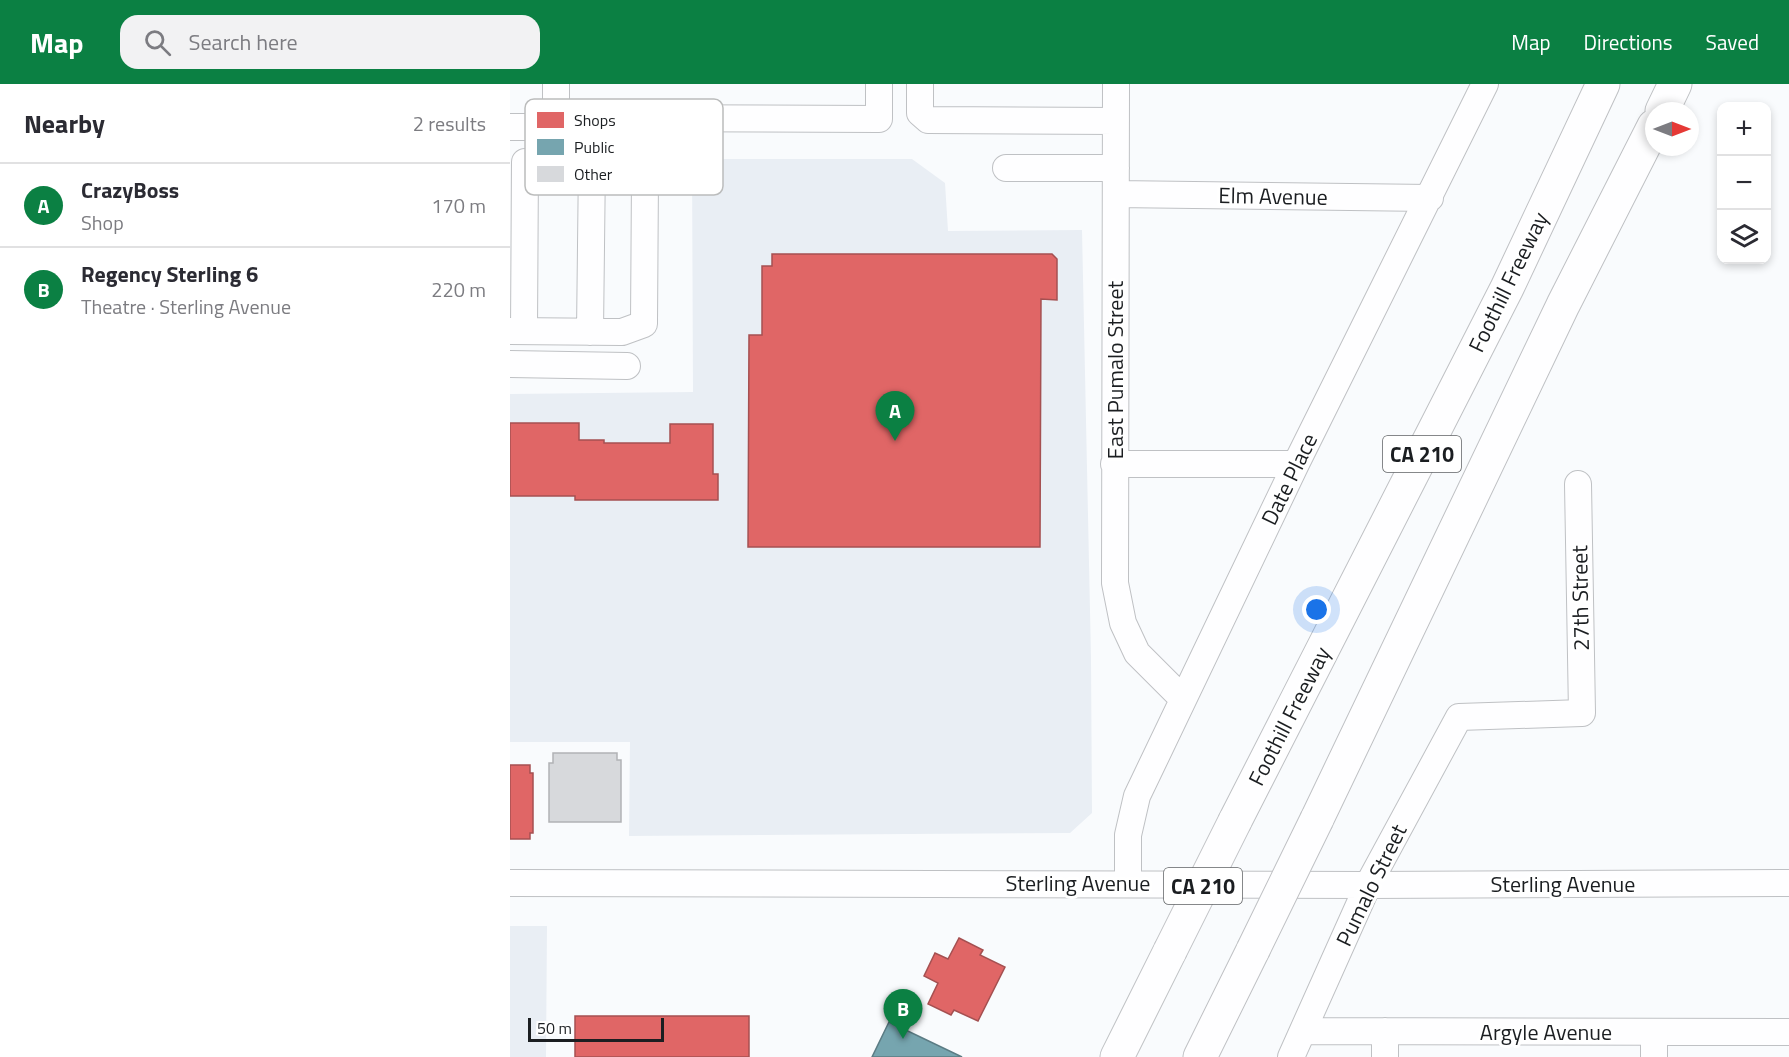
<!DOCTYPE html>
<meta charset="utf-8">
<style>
:root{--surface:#fff;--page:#f2f2f3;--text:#2b2b33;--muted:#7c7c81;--line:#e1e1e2;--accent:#0b8043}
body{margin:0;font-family:"Titillium Web",sans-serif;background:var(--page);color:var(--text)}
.controls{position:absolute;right:18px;top:18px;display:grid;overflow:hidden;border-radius:12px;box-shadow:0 3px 9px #0003}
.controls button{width:54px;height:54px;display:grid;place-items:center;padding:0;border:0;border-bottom:2px solid var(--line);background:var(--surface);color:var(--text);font:30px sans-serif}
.compass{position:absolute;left:1135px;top:18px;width:54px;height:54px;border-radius:50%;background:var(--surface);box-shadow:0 3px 9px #0003;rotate:90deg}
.scale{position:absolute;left:18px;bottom:15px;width:136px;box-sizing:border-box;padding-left:6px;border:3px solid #1b1e21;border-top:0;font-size:16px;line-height:21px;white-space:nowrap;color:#1b1e21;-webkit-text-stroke:4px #fff;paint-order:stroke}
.you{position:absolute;left:807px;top:526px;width:21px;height:21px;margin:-15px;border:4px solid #fff;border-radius:50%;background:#1a73e8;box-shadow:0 0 0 9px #1a73e833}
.badge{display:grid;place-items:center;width:39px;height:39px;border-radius:50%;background:var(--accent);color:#fff;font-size:20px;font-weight:700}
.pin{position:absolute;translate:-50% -50px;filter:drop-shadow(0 2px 3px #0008)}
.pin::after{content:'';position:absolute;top:32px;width:21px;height:18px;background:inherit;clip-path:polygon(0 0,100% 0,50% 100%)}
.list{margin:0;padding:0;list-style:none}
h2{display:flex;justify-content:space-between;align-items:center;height:78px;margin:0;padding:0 24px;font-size:26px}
h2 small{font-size:20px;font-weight:400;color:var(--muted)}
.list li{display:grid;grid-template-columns:39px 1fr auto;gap:18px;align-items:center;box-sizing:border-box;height:84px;padding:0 24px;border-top:2px solid var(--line)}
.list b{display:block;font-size:22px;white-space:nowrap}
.list p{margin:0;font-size:20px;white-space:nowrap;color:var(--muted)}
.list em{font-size:20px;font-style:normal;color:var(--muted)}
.icon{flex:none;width:33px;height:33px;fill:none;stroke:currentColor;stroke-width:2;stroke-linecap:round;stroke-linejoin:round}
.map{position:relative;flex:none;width:1279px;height:973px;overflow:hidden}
header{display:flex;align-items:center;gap:36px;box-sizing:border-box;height:84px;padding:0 30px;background:var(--accent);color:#fff}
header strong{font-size:28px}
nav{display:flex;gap:33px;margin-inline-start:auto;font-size:21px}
.search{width:420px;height:54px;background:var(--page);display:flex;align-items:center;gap:15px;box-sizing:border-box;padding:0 21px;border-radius:18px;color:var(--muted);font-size:22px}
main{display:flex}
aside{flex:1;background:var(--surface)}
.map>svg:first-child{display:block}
</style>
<header>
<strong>Map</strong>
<div class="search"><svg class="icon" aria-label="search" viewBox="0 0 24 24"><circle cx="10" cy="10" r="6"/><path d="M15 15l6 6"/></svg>Search here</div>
<nav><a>Map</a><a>Directions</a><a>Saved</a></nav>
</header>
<main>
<aside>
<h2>Nearby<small>2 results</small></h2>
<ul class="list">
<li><span class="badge">A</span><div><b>CrazyBoss</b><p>Shop</p></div><em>170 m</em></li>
<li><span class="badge">B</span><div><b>Regency Sterling 6</b><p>Theatre · Sterling Avenue</p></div><em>220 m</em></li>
</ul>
</aside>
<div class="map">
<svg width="1279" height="973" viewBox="0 0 1279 973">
<rect width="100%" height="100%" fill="#f9fbfd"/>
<path fill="#e9eef4" d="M182 75H402L435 99 438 147 572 146 581 574 582 729 560 749 119 752 120 658H0V310L183 308Z
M0 842H37L36 973H0Z"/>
<path fill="#e06666" stroke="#a55051" stroke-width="1.5" d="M262 170H542L547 175V216L531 215 530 463H238L239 251H252V182H262Z
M0 339H69V356H94V359H160V340H203V390H208V416H65V412H0Z
M0 681H20V689H23V749H20V755H0Z
M449 854 473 866 470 871 495 883 468 937 444 926 441 931 418 920 428 899 414 892 425 869 438 875Z
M65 932H239V973H65Z"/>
<path fill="#76a5af" stroke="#5b7c84" stroke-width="1.5" d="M379 938 452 973H362Z"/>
<path fill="#d7d9dc" stroke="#b1b3b5" stroke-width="1.5" d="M43 669H107V676H111V738H39V679H43Z"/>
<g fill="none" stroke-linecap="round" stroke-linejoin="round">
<defs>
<path id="minor" d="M410 0V29L418 36 606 37
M606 0 605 499 613 539 627 569 673 615
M89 34 369 35V0
M0 43H46V0
M496 84H606
M606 110 920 114
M0 247 112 248 134 240 135 92 114 77 15 78 14 247
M80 248 82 77
M0 280 117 282
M604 380H786
M0 799 858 801 1279 799
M618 800V751L627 712 786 380 975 0
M793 947 1279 948
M781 973 858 801 949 633 1072 629 1068 400
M875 973V947
M1144 973V948"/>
<path id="highway" d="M1152 27 1165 0
M807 735 1053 221 1144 42
M725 737 997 204 1093 0
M607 973 660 867
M690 973 743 866"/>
</defs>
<use href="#minor" stroke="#bfc1c4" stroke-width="28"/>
<use href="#highway" stroke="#bfc1c4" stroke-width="35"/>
<use href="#minor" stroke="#fefeff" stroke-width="26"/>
<use href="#highway" stroke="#fefeff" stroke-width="33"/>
<defs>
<path id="highway-bridge" d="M743 866 807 735
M660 867 725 737"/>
</defs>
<use href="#highway-bridge" stroke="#bfc1c4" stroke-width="35" stroke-linecap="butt"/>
<use href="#highway-bridge" stroke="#fefeff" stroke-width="33"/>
</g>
<g text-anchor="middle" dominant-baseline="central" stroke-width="6" stroke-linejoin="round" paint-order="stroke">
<g fill="#fff" stroke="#5f6264" stroke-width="1.5">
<rect x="873" y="352" width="78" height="36" rx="4.5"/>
<rect x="654" y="784" width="78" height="36" rx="4.5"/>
</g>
<g font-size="21" font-weight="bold" fill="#1b1e21">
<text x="912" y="370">CA 210</text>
<text x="693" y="802">CA 210</text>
</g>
<g font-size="22" fill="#1b1e21" stroke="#fff">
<text transform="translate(763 112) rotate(1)">Elm Avenue</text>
<text transform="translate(998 198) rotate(-64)">Foothill Freeway</text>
<text transform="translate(605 286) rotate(-90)">East Pumalo Street</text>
<text transform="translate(779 395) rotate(-64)">Date Place</text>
<text transform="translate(1070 514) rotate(-91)">27th Street</text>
<text transform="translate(779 632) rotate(-63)">Foothill Freeway</text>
<text x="568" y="799">Sterling Avenue</text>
<text x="1053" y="800">Sterling Avenue</text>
<text transform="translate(861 801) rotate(-64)">Pumalo Street</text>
<text x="1036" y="948">Argyle Avenue</text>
</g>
</g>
<rect x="15" y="15" width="198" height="96" rx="9" fill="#fff" stroke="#bbbcbc" stroke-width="1.5"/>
<rect x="27" y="28" width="27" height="16" fill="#e06666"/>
<rect x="27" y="55" width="27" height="16" fill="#76a5af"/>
<rect x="27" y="82" width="27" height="16" fill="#d7d9dc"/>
<g font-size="16" fill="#1b1e21">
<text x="64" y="42">Shops</text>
<text x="64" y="69">Public</text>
<text x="64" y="96">Other</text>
</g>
</svg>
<div class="controls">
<button>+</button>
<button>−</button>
<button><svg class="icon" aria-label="layers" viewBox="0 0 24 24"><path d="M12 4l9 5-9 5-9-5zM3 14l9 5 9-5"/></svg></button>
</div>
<svg class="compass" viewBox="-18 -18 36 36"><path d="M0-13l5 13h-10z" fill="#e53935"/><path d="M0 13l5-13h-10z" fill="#7c7c81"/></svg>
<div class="scale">50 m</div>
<div class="you"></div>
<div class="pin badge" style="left:385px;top:357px">A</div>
<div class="pin badge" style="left:393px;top:955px">B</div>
</div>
</main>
